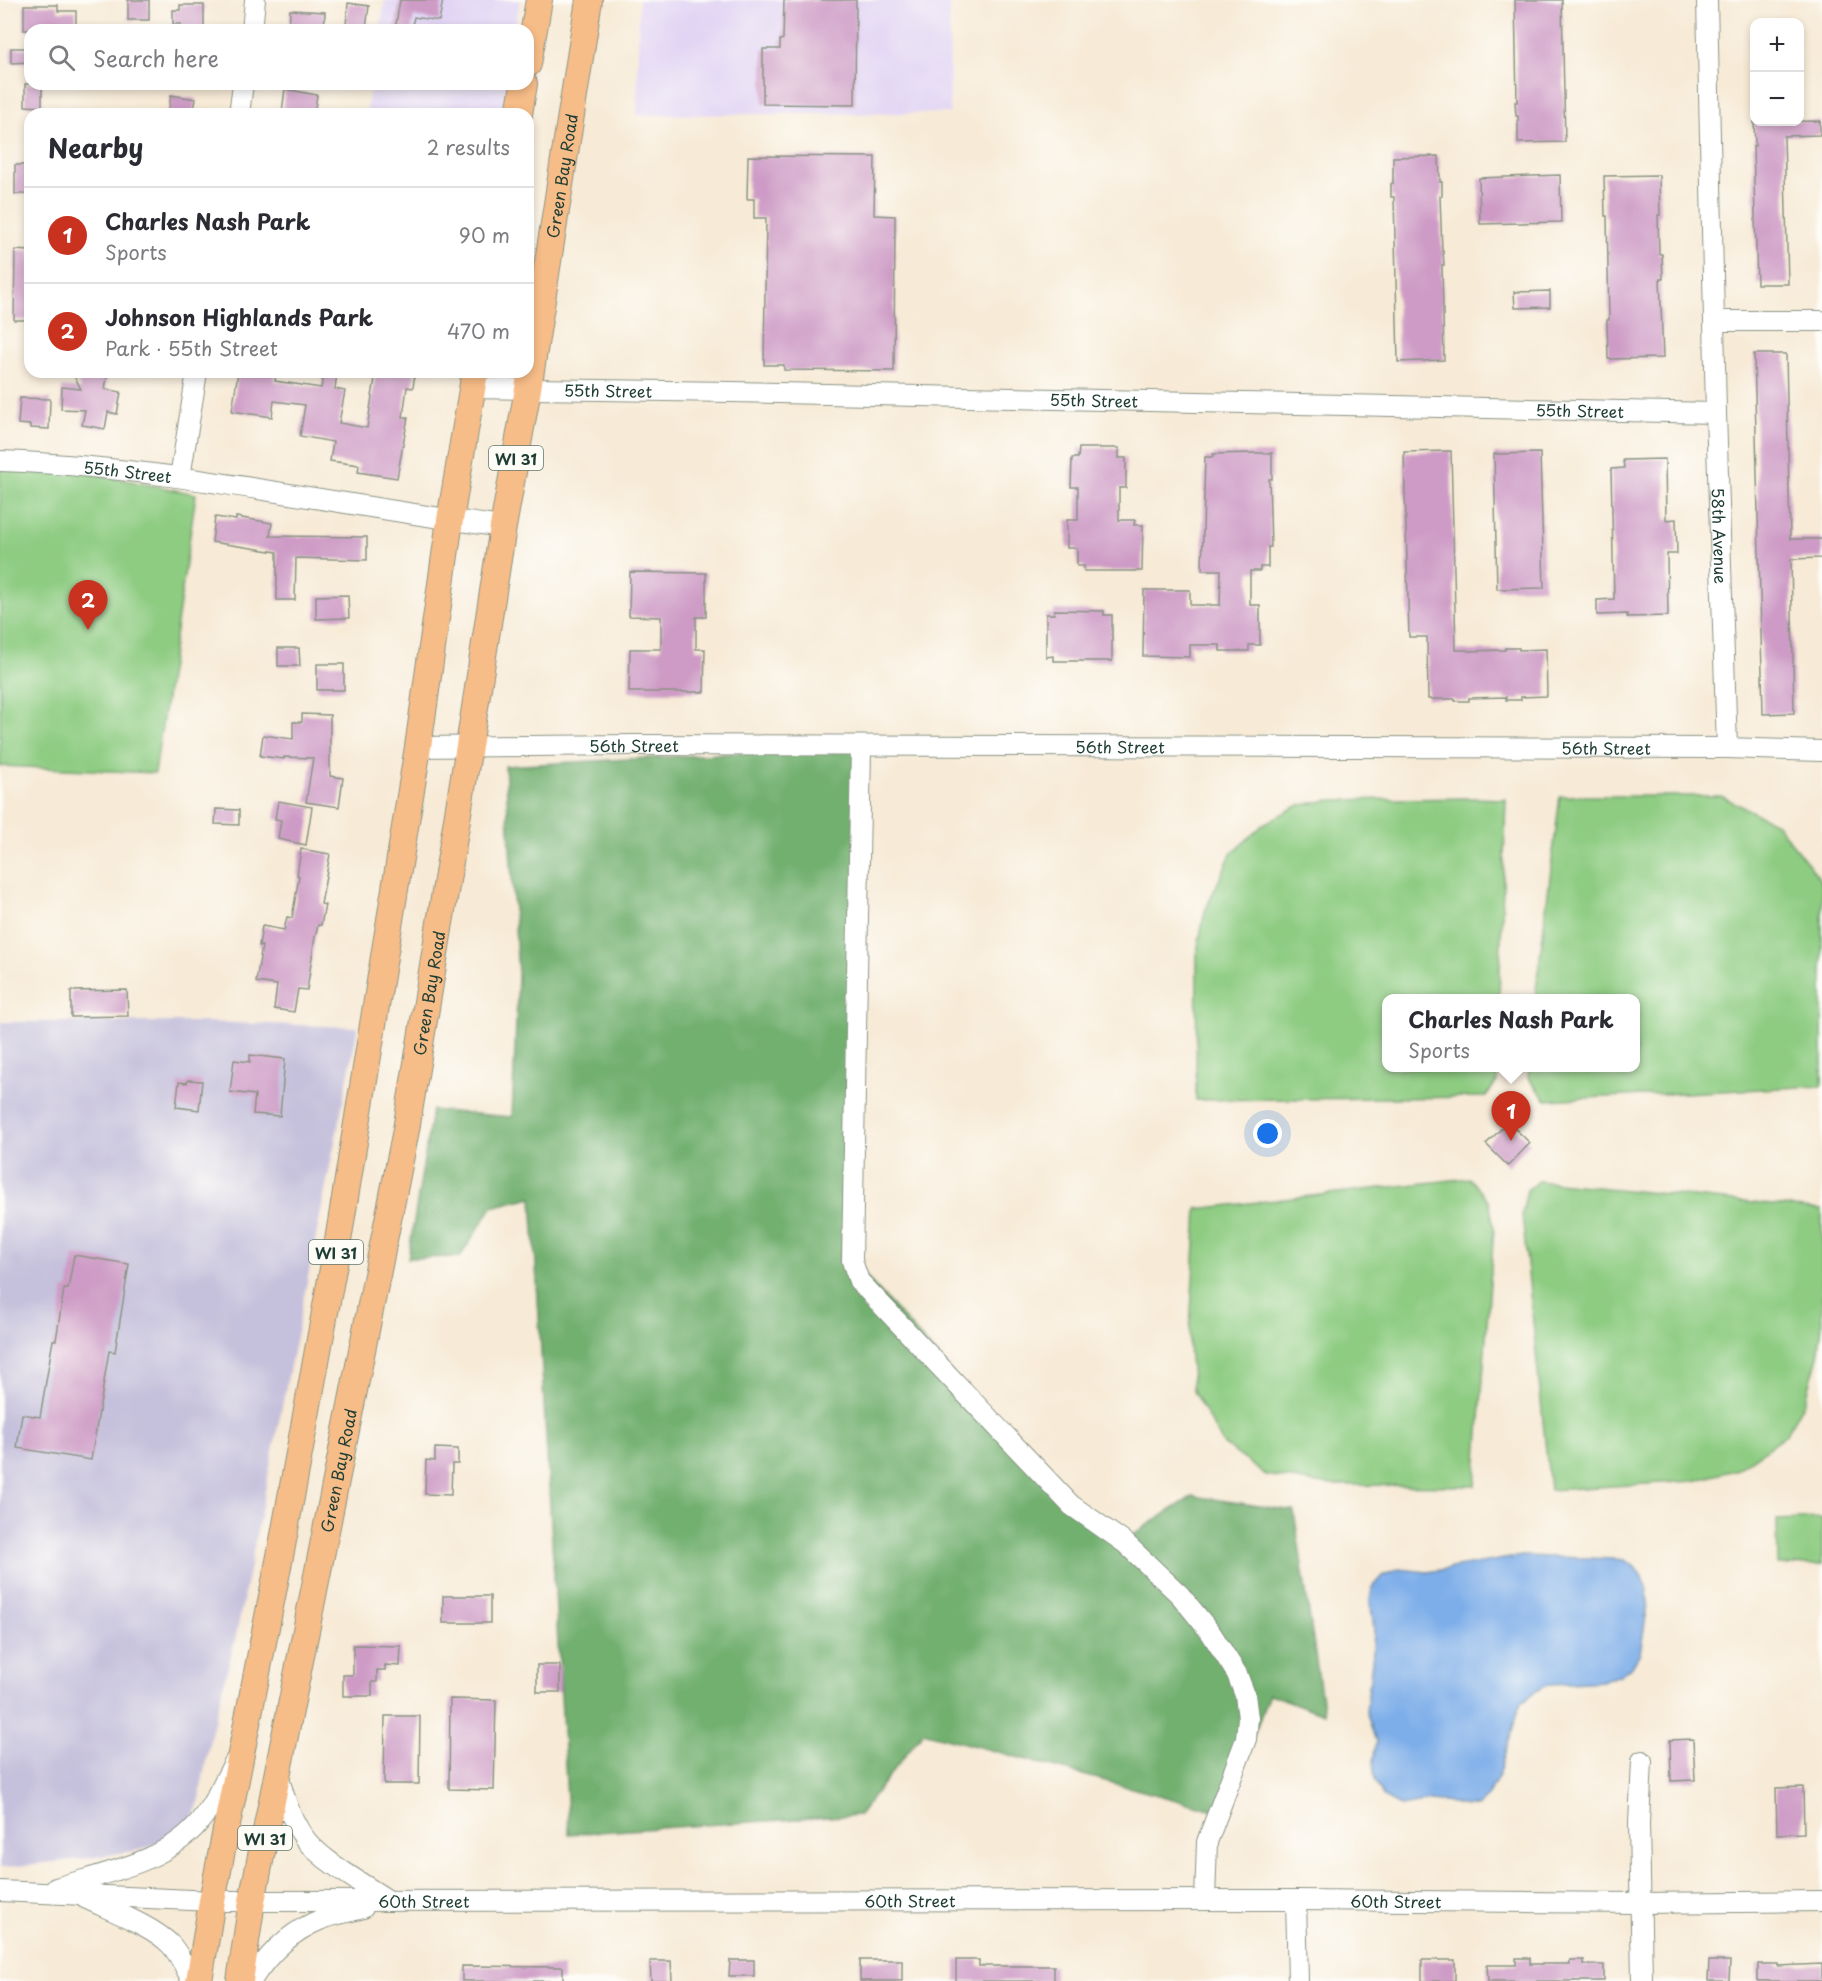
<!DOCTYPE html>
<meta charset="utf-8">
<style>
:root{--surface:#fff;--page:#f7f7f7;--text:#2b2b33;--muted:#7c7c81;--line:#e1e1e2;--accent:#c8321e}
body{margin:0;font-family:"Playpen Sans",sans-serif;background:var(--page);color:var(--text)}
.controls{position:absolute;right:18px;top:18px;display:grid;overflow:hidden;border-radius:12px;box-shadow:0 3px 9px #0003}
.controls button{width:54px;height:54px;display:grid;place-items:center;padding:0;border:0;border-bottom:2px solid var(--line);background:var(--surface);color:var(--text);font:30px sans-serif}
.you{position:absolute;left:1268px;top:1134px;width:21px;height:21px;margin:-15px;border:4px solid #fff;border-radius:50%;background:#1a73e8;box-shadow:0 0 0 9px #1a73e833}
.badge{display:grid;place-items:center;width:39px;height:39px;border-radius:50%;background:var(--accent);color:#fff;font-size:20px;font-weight:700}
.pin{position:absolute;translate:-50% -50px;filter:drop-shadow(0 2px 3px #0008)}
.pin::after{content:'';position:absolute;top:32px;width:21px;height:18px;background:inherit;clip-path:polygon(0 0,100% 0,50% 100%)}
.popup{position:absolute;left:1382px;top:994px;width:258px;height:78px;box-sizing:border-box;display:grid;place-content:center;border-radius:12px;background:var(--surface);filter:drop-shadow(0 2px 4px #0005);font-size:20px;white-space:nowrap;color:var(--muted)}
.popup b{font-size:22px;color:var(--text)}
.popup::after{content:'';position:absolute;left:50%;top:100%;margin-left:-12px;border:12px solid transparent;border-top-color:var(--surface)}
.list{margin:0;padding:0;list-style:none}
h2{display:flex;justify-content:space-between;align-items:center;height:78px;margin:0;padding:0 24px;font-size:26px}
h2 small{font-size:20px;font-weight:400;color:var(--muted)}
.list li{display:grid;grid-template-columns:39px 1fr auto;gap:18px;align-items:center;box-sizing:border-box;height:96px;padding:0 24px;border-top:2px solid var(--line)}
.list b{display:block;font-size:22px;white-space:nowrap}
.list p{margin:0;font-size:20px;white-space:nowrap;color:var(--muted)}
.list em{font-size:20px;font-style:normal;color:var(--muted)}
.icon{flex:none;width:33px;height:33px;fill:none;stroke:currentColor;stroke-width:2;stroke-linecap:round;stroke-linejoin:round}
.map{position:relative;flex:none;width:1822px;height:1981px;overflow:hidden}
.search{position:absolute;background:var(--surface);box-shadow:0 3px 9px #0003;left:24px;top:24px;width:510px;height:66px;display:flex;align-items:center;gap:15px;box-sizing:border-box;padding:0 21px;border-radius:18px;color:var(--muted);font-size:22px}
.panel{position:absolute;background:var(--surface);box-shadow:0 3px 9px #0003;left:24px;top:108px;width:510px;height:270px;border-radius:18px}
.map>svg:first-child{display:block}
</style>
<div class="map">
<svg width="1822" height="1981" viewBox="0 0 1822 1981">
<rect width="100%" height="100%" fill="#fdfcf7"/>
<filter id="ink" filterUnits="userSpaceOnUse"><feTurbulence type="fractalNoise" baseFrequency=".0167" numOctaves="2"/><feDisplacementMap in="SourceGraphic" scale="12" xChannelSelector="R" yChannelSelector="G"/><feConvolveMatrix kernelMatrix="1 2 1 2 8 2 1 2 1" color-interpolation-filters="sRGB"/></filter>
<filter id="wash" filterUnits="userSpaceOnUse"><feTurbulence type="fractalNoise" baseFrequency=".008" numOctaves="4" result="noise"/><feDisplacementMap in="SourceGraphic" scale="24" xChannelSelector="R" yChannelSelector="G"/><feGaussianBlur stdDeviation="1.35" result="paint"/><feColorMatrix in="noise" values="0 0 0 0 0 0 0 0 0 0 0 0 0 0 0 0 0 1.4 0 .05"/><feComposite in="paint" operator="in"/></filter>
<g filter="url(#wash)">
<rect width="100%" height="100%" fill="#f7ead6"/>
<path fill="#e1d4f4" d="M385 0H520L515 30H380Z
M639 0H949L950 113 637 115Z
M371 84H507L502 114H366Z"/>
<path fill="#c5c0db" d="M0 1022H207L358 1027 236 1636 211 1734 198 1805 190 1823 169 1839 141 1850 89 1858 0 1868Z"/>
<path fill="#8ecc82" stroke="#56845b" stroke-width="1.5" d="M0 468 75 470 196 494 155 773 0 766Z
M1560 796H1721L1776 823 1817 875 1822 885V1086L1546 1100 1528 1078 1529 1068H1636V998H1535Z
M1470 798 1506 799 1499 998H1386V1068H1497V1082L1485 1097 1196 1100 1197 952 1205 911 1231 854 1265 823 1297 806 1329 800Z
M1469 1178 1489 1201 1494 1228 1475 1486 1331 1485 1266 1475 1223 1444 1193 1391 1189 1346 1197 1209Z
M1538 1181 1822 1210V1326L1818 1356 1806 1399 1785 1436 1738 1469 1694 1481 1550 1490 1522 1214 1527 1190Z
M1822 1518V1565H1778L1777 1520Z"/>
<path fill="#72b070" stroke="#487652" stroke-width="1.5" d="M861 746 852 1261 1071 1505 1127 1538 1193 1496 1294 1511 1324 1714 1269 1694 1225 1813 923 1732 859 1815 569 1834 532 1197 492 1207 460 1257 408 1258 432 1110 512 1117 518 975 505 766Z"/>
<path fill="#7eaee9" stroke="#4e768e" stroke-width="1.5" d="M1522 1556 1615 1559 1624 1560 1634 1566 1641 1575 1647 1589 1648 1605 1640 1653 1632 1666 1620 1675 1604 1681 1550 1684 1536 1691 1521 1703 1497 1779 1487 1797 1477 1806 1466 1807 1453 1803 1429 1801 1400 1806 1383 1797 1375 1780 1373 1761 1376 1742 1366 1711 1373 1652 1374 1629 1370 1599 1373 1586 1382 1576 1399 1569 1428 1572Z"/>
<g id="blocks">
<path fill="#ce9bc6" d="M128 0H149V20H128Z
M400 0H443L439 21 414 17 411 30H395Z
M784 0H856L855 105 763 104V49H780V40L783 39Z
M1515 0H1562L1565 142 1518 143V116H1516L1515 102H1517Z
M348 3 369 6 366 28 346 25Z
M24 5H58V11H76V30H24Z
M180 5H204V28H181V24H173V10H180Z
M290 10 325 12 324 30H289Z
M11 48H30V62L11 63Z
M25 84H42V107L25 106Z
M285 89 317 95 314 114 282 112Z
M171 95 196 99 193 114H168Z
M1820 121V135L1784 136 1788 284H1757L1753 146H1755L1754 122Z
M748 156 875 157 874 215 895 216 894 371 784 370V365H764L766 218H754V199H747Z
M1439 156 1440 182H1442V196H1440L1442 251H1443L1444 265H1442L1444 360 1398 362 1394 197H1391V184L1393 183V157Z
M15 165H30V194H15Z
M1560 175 1561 222 1480 224 1479 178Z
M1659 175 1660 215H1658L1659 254H1662L1663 279H1660L1663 358 1608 359 1607 320H1609L1607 216H1605L1604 176Z
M15 250 30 251V320H14Z
M1550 291V307L1515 308 1514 292Z
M1754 354H1786L1790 539H1822V558L1791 559 1794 713 1763 714Z
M72 372H108L105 389 121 392 117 414 108 412 105 429 82 425 85 410 61 409 62 387 81 389Z
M238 372H276L275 381 321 388 324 372H337L335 389 345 391 339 423 367 428 376 372H415L413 388 407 387 403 417H408L397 478 358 472 359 465 330 461 333 442 300 436 305 405 274 401 272 417 232 411Z
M20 398 50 399 49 429 30 428V425L18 424Z
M1079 448H1119V458H1126V488H1119V520H1135L1134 525H1143L1142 571H1084V566H1077V548H1067V520H1078V487H1071L1072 458H1078Z
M1451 451 1456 650H1467L1468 651 1505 650V648H1519V650L1546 649 1547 696 1521 697V700H1506V697L1469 698V701H1455V699H1428L1427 637H1409L1404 452Z
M1255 453H1272V479H1269L1271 547H1268V567H1260V571H1250V605H1260V645H1249V651H1220V645H1190V657L1143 656 1144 590H1190V605H1220L1221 570H1202L1205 457H1213V454Z
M1540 453 1544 588 1497 589 1494 454Z
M1665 459 1666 520 1676 519 1677 554H1667L1668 616 1627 617V614L1597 615V600L1614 599 1611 469 1624 468 1623 460Z
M215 517 236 520V517L272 523 270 536 367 537V560L296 558 295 600H277V552L212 542Z
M630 572 706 573V617H696V649H705L704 692H629L630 649H661V617L629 616Z
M348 595 349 618 316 619V596Z
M1054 610 1104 611V615H1112V661H1053V656L1046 657V614H1054Z
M278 648H299L300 666H278Z
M317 664H344V690H317Z
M302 714 330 715V776L343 778 339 807 306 802 313 758 284 757V759L260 756 263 735 293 739V722H302Z
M278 801 312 807 306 845 278 839 281 820 275 819Z
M216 809 239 810V825L215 824Z
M301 849 330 854 321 904 325 905 321 925H318L315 937 307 990 298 989 294 1012 274 1009 277 985 256 982 262 946H259L262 926 284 930 287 917 292 918 299 876 297 875Z
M127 990 128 1016 71 1017V991Z
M250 1055 285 1059 280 1116 253 1114 255 1095 230 1092 234 1060 250 1062Z
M188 1080 202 1081 199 1110 176 1107 179 1082 187 1083Z
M1508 1122 1530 1143 1508 1166 1486 1144Z
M74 1255 129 1264 115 1352 109 1351 91 1460 17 1448 22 1414 40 1417 53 1340H56L64 1289H68Z
M435 1448 458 1449V1464H452L451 1495 425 1494 426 1460 435 1461Z
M443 1596H490V1623H443Z
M353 1645 401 1646 400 1666 385 1665V1670H377V1682H372V1696H343V1675H353Z
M537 1665H560V1692H537Z
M450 1699 496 1700 494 1790 449 1789Z
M385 1716H420L419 1784H384Z
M1693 1739 1695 1780 1671 1781 1670 1740Z
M1803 1787 1804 1833 1777 1834 1776 1788Z
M1516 1958H1530V1964H1570V1960H1584V1965H1604V1981H1488L1487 1965H1516Z
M730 1960H754V1976H729Z
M860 1960H902V1981H860Z
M956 1960H979V1966H1054V1981H956Z
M1422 1960H1455V1981H1422Z
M650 1961H671L672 1981H651Z
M1709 1961H1730L1729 1981H1708Z
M1758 1964H1778V1966L1822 1964V1981H1758Z
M462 1966 563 1967V1981H462Z"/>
</g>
</g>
<g filter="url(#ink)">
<use href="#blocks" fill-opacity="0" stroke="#8b9485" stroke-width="1.5"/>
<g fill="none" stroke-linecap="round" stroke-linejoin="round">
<defs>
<g id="minor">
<path id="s1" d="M1707 0 1716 413 1727 748"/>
<path d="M252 30 255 0"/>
<path d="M239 114 243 84"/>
<path d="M1715 321H1822"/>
<path id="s2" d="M472 388 731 392 1716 413"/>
<path id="s3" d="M0 461C169 467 336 505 503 527"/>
<path d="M180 477 197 372"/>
<path d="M861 746 852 1261 859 1281 1071 1505 1125 1543 1180 1595 1211 1633 1237 1674 1245 1695 1248 1718 1246 1739 1207 1842 1205 1900"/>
<path id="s4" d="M418 747 634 745 1727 748 1822 751"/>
<path d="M1642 1761 1639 1823 1642 1981"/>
<path d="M278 1775C284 1796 290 1818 303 1836 318 1859 365 1885 389 1901"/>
<path d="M56 1888C104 1873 172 1861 203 1817 216 1800 225 1779 235 1761"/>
<path id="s5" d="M0 1891 212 1901 1296 1900 1640 1903 1822 1901"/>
<path d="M85 1898C110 1910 153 1926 171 1945 180 1955 186 1969 192 1981"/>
<path d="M1296 1900 1298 1981"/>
<path d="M251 1981C268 1954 291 1931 322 1919 334 1914 350 1912 363 1908"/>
</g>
<g id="major">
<path d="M528 64 539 0"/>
<path d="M519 114 524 84"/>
<path d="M199 1981 212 1901 282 1546 337 1247 418 747 450 520 475 372"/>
<path id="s6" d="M240 1981 252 1901 406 1130 469 746 503 527 528 389 589 0"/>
</g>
</defs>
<use href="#minor" stroke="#8b9485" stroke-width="22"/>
<use href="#major" stroke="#8b9485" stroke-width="28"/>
<use href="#minor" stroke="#fff" stroke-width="20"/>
<use href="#major" stroke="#f7bd88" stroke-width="26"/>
</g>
</g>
<g text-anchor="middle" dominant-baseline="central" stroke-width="6" stroke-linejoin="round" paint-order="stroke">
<g fill="#fdfcf7" stroke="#62766e" stroke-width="1.5">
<rect x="489" y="446" width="54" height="24" rx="4.5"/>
<rect x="309" y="1240" width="54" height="24" rx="4.5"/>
<rect x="238" y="1826" width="54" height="24" rx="4.5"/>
</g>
<g font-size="15" font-weight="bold" fill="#1f3d34">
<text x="516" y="458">WI 31</text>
<text x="336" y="1252">WI 31</text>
<text x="265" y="1838">WI 31</text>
</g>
<g font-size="16" fill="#1f3d34" stroke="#fdfcf7">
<text stroke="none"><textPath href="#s6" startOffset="1834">Green Bay Road</textPath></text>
<text stroke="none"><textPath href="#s2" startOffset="136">55th Street</textPath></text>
<text stroke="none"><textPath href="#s2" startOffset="622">55th Street</textPath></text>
<text stroke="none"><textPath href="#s2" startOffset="1108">55th Street</textPath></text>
<text stroke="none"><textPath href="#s3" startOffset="128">55th Street</textPath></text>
<text stroke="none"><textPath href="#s1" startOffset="536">58th Avenue</textPath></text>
<text stroke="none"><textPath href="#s4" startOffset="216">56th Street</textPath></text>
<text stroke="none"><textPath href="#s4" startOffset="702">56th Street</textPath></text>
<text stroke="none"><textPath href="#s4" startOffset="1188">56th Street</textPath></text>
<text stroke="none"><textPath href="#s6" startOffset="1006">Green Bay Road</textPath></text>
<text stroke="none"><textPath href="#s6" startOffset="520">Green Bay Road</textPath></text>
<text stroke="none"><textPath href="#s5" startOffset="910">60th Street</textPath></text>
<text stroke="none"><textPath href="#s5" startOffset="424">60th Street</textPath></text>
<text stroke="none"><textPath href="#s5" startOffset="1396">60th Street</textPath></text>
</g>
</g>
</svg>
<div class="controls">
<button>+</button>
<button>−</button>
</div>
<div class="you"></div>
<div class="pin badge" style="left:1511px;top:1141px">1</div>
<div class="popup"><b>Charles Nash Park</b>Sports</div>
<div class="pin badge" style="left:88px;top:630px">2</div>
<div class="search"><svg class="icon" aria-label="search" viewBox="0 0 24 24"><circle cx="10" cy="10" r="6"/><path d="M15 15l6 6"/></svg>Search here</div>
<section class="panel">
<h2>Nearby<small>2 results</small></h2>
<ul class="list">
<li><span class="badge">1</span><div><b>Charles Nash Park</b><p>Sports</p></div><em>90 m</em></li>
<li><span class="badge">2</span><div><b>Johnson Highlands Park</b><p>Park · 55th Street</p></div><em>470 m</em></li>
</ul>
</section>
</div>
